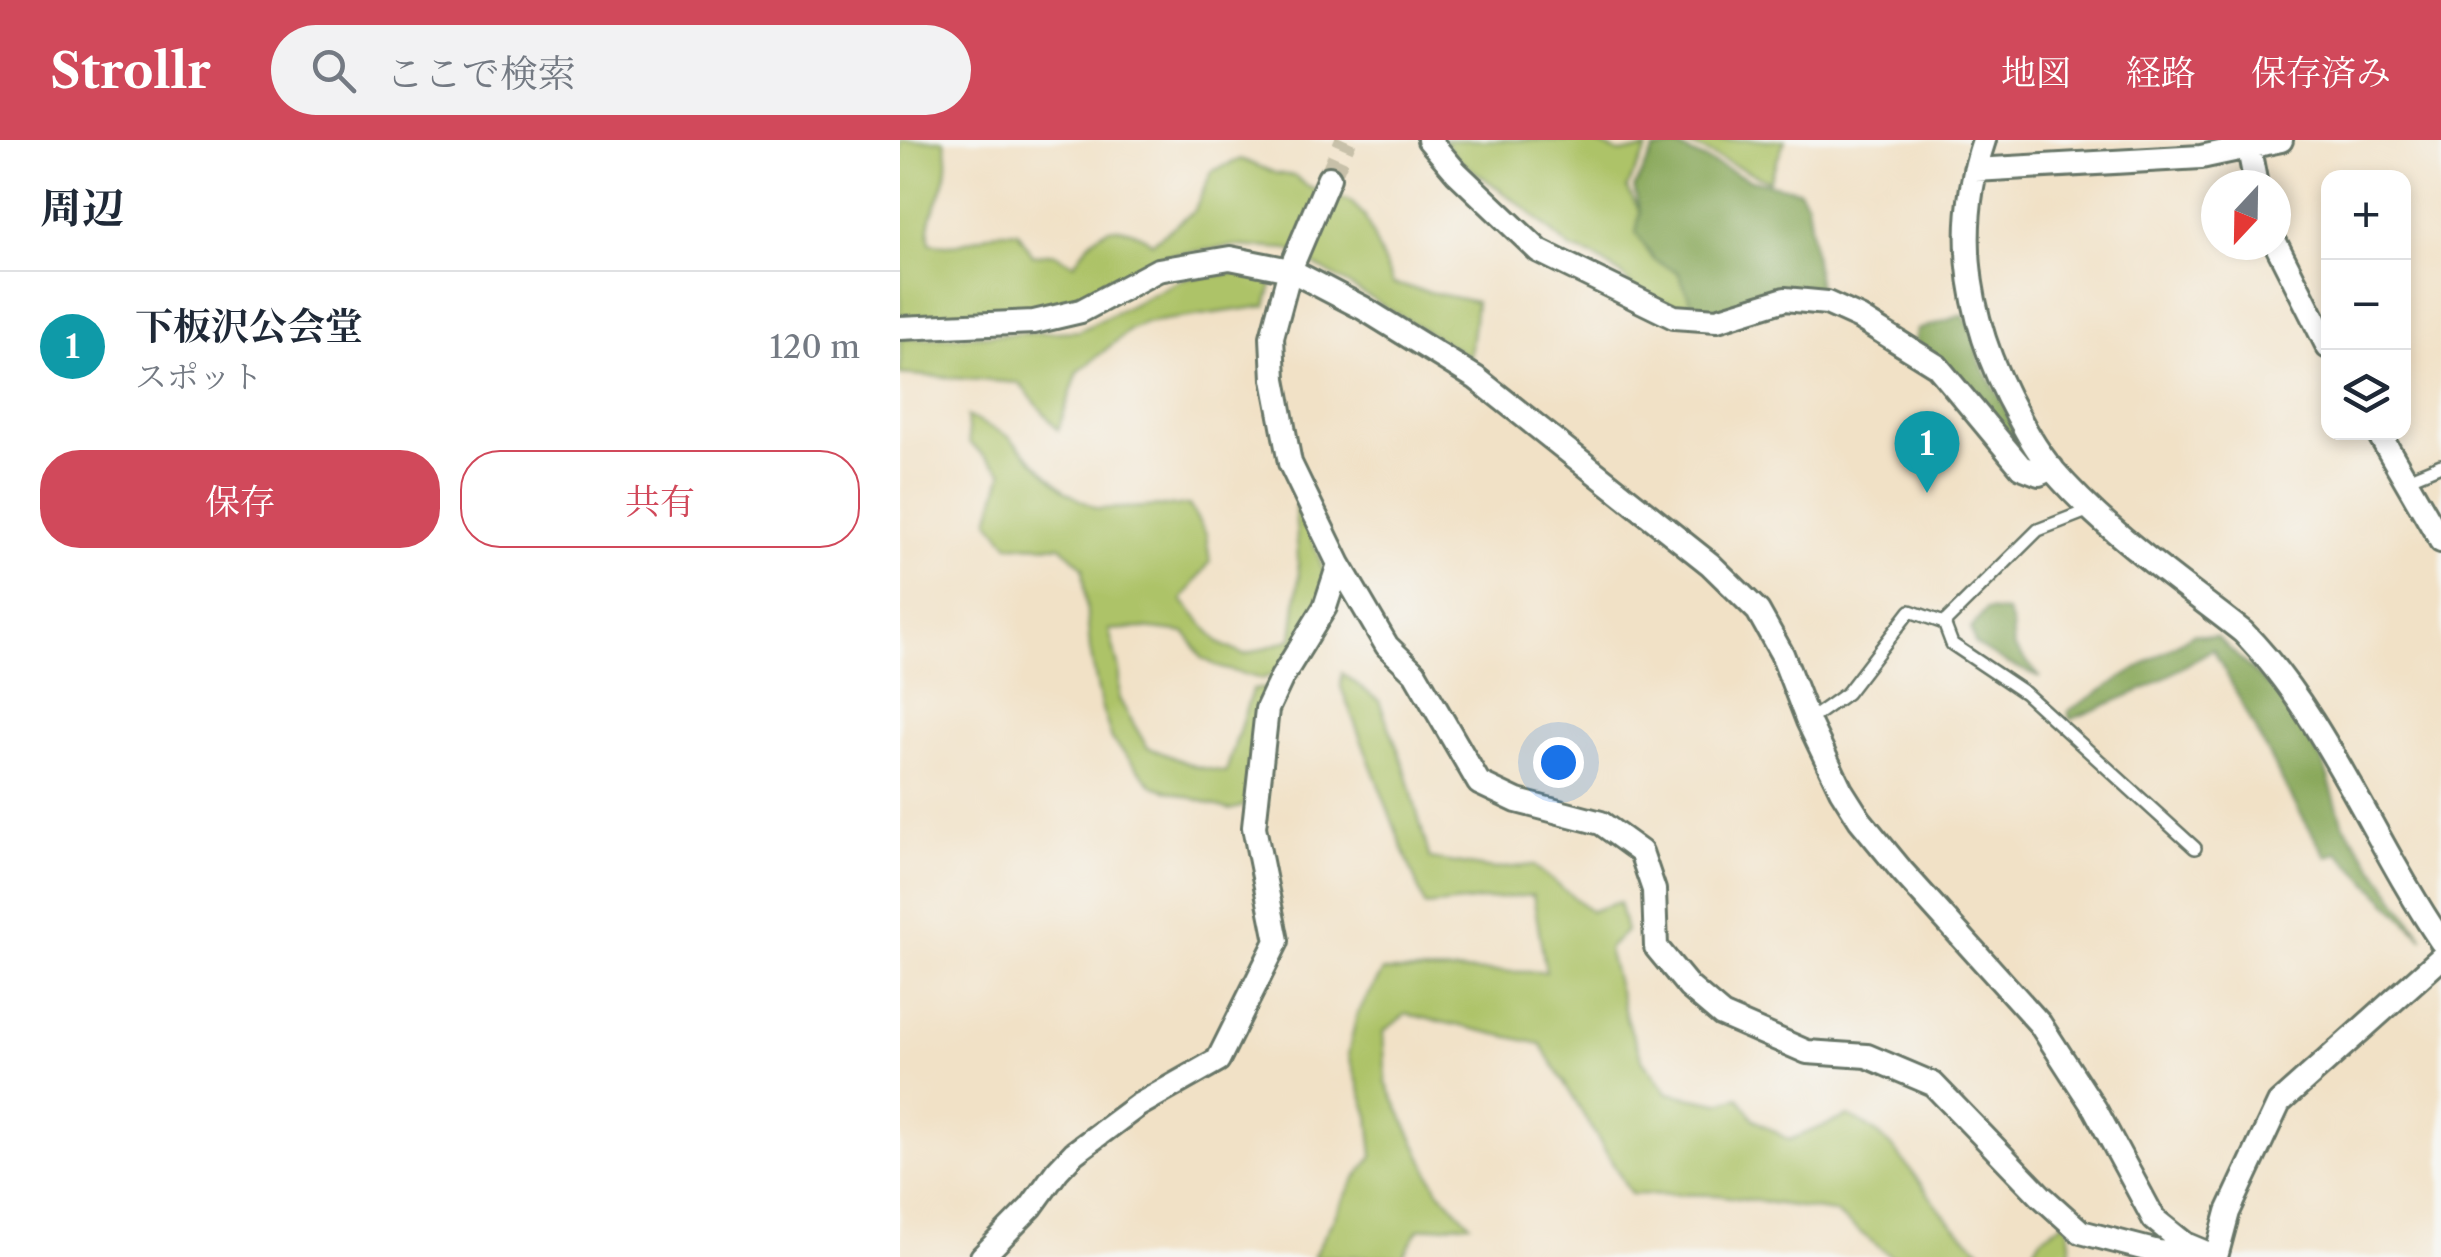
<!DOCTYPE html>
<html lang="ja">
<meta charset="utf-8">
<style>
:root{--surface:#fff;--page:#f2f2f3;--text:#1f2937;--muted:#747a83;--line:#e0e1e3;--accent:#d1495b}
body{margin:0;font-family:"Libre Caslon Text","Noto Serif JP",serif;background:var(--page);color:var(--text)}
.controls{position:absolute;right:30px;top:30px;display:grid;overflow:hidden;border-radius:20px;box-shadow:0 5px 15px #0003}
.controls button{width:90px;height:90px;display:grid;place-items:center;padding:0;border:0;border-bottom:2px solid var(--line);background:var(--surface);color:var(--text);font:50px sans-serif}
.compass{position:absolute;left:1301px;top:30px;width:90px;height:90px;border-radius:50%;background:var(--surface);box-shadow:0 5px 15px #0003;rotate:202deg}
.you{position:absolute;left:658px;top:622px;width:35px;height:35px;margin:-25px;border:8px solid #fff;border-radius:50%;background:#1a73e8;box-shadow:0 0 0 15px #1a73e833}
.badge{display:grid;place-items:center;width:65px;height:65px;border-radius:50%;background:var(--accent);color:#fff;font-size:32px;font-weight:700}
.pin{position:absolute;translate:-50% -82px;filter:drop-shadow(0 2px 5px #0008)}
.pin::after{content:'';position:absolute;top:52px;width:35px;height:30px;background:inherit;clip-path:polygon(0 0,100% 0,50% 100%)}
.list{margin:0;padding:0;list-style:none}
h2{display:flex;justify-content:space-between;align-items:center;height:130px;margin:0;padding:0 40px;font-size:42px}
h2 small{font-size:32px;font-weight:400;color:var(--muted)}
.list li{display:grid;grid-template-columns:65px 1fr auto;gap:30px;align-items:center;box-sizing:border-box;height:150px;padding:0 40px;border-top:2px solid var(--line)}
.list b{display:block;font-size:38px;white-space:nowrap}
.list p{margin:0;font-size:32px;white-space:nowrap;color:var(--muted)}
.list em{font-size:32px;font-style:normal;color:var(--muted)}
.actions{display:flex;gap:20px;padding:30px 40px}
.actions a{flex:1;padding:22px 0;border:2px solid var(--accent);border-radius:40px;text-align:center;font-size:35px;color:var(--accent)}
.actions .main{background:var(--accent);color:#fff}
.icon{flex:none;width:55px;height:55px;fill:none;stroke:currentColor;stroke-width:2;stroke-linecap:round;stroke-linejoin:round}
.map{position:relative;flex:none;width:1541px;height:1117px;overflow:hidden}
header{display:flex;align-items:center;gap:60px;box-sizing:border-box;height:140px;padding:0 50px;background:var(--accent);color:#fff}
header strong{font-size:48px}
nav{display:flex;gap:55px;margin-inline-start:auto;font-size:35px}
.search{width:700px;height:90px;background:var(--page);display:flex;align-items:center;gap:25px;box-sizing:border-box;padding:0 35px;border-radius:55px;color:var(--muted);font-size:38px}
main{display:flex}
aside{flex:1;background:var(--surface)}
.map>svg:first-child{display:block}
</style>
<header>
<strong>Strollr</strong>
<div class="search"><svg class="icon" aria-label="search" viewBox="0 0 24 24"><circle cx="10" cy="10" r="6"/><path d="M15 15l6 6"/></svg>ここで検索</div>
<nav><a>地図</a><a>経路</a><a>保存済み</a></nav>
</header>
<main>
<aside>
<h2>周辺<small></small></h2>
<ul class="list">
<li><span class="badge" style="background:#0f9aa8">1</span><div><b>下板沢公会堂</b><p>スポット</p></div><em>120 m</em></li>
</ul>
<div class="actions"><a class="main">保存</a><a>共有</a></div>
</aside>
<div class="map">
<svg width="1541" height="1117" viewBox="0 0 1541 1117">
<rect width="100%" height="100%" fill="#f6f6f2"/>
<filter id="ink" filterUnits="userSpaceOnUse"><feTurbulence type="fractalNoise" baseFrequency=".01" numOctaves="2"/><feDisplacementMap in="SourceGraphic" scale="20" xChannelSelector="R" yChannelSelector="G"/><feConvolveMatrix kernelMatrix="1 2 1 2 8 2 1 2 1" color-interpolation-filters="sRGB"/></filter>
<filter id="wash" filterUnits="userSpaceOnUse"><feTurbulence type="fractalNoise" baseFrequency=".0048" numOctaves="4" result="noise"/><feDisplacementMap in="SourceGraphic" scale="40" xChannelSelector="R" yChannelSelector="G"/><feGaussianBlur stdDeviation="2.25" result="paint"/><feColorMatrix in="noise" values="0 0 0 0 0 0 0 0 0 0 0 0 0 0 0 0 0 1.4 0 .05"/><feComposite in="paint" operator="in"/></filter>
<g filter="url(#wash)">
<rect width="100%" height="100%" fill="#f1e1c6"/>
<path fill="#adc368" stroke="#66804e" stroke-width="2.5" d="M0 0H44C58 46 22 70 30 103 68 112 85 87 118 92L133 116 153 113 174 124C197 88 214 75 252 103L294 71 312 31 341 19 375 33 395 36 408 47 450 61 464 75 493 144 576 162 570 217 388 109 334 106 263 116 179 162 127 176 0 178Z
M543 0H691L719 13 747 9 727 48 740 72 737 94 754 120 778 132 795 171 768 167 737 153 722 135 693 116 671 109 625 68 558 19Z
M779 0H885L869 41Z
M377 128 366 166 244 183 230 190 178 232 158 290 119 243 0 234V199L179 191 285 138Z
M67 276 108 296 166 352 198 369 289 365 306 394 310 422 282 460 320 504 344 515 392 499 399 436 395 369 399 359 425 435 420 461 388 528 362 539 321 528 302 518 286 493 243 488 209 490 219 530V559L247 607 297 627 326 632 352 550 369 548 344 666 330 670 253 646 212 599 201 566 190 510 183 427 161 406 109 405 89 380 103 332 69 303Z
M442 533 479 561 504 625 530 719 594 729 633 725 691 771 719 762 726 791 708 809 727 881 743 921 768 953 819 963 839 957 854 979 889 1000 948 976C996 995 1015 1042 1048 1079 1060 1093 1075 1104 1089 1117H992L934 1072 816 1055 731 1054 641 904 506 874 483 892 486 943 538 1050 570 1083 519 1089 502 1117H413L453 1042 473 1016 469 976 448 914 457 874 483 831 646 832 633 755 525 766 441 547Z
M1168 1080 1171 1111 1168 1117H1129L1141 1098Z"/>
<path fill="#8aa95c" stroke="#547348" stroke-width="2.5" d="M775 6 851 40 899 50 907 63 920 156 820 172 795 171 778 132 754 120 736 93 740 72 734 48 754 10Z
M1063 175 1073 189 1079 220 1105 267 1122 313 1015 201 1017 190Z
M1086 470 1107 472 1112 485 1114 507 1140 537 1106 523 1075 504 1071 489Z
M1293 494 1317 497 1379 556 1423 621 1442 682 1524 799 1438 712 1427 717C1384 651 1351 578 1313 509L1249 547 1170 580 1168 571Z"/>
</g>
<g filter="url(#ink)">
<g fill="none" stroke-linecap="round" stroke-linejoin="round">
<path stroke="#c7c0a9" stroke-width="22" stroke-dasharray="22 11" stroke-linecap="butt" d="M429 38 446 0"/>
<defs>
<path id="service" d="M1507 339 1541 325
M1044 483 1052 504 1125 553 1295 708
M909 580 947 553 1010 471 1044 483 1138 390 1192 369"/>
<path id="minor" d="M529 0 556 32 639 111 774 177 817 180 885 159 927 163 960 178 1037 226 1121 327 1139 334 1152 328
M1084 0C1054 89 1067 175 1108 257 1121 282 1134 308 1152 329 1206 392 1278 441 1343 492 1426 576 1474 703 1541 801
M1349 9 1356 45
M1075 30 1301 17 1381 0
M429 38 390 130 372 197 374 239 390 323 439 424 487 506 515 533 579 643 617 661 701 683 741 712 754 750 756 807 789 847 822 875 907 912 967 916 1033 944 1141 1056 1181 1092 1258 1112 1301 1116
M1376 104 1428 207
M0 188 134 182 181 171 258 130 330 118 390 130 463 168 576 238 810 424 858 471 882 514 908 581 941 650 960 680 1002 731 1140 884 1195 969 1254 1079 1285 1104 1316 1117
M1478 292 1541 401
M82 1117 131 1067 157 1031 174 1013 237 966 318 920 377 801 354 687 367 569 382 537 425 467 439 424
M1316 1117 1328 1072 1379 963 1541 818"/>
</defs>
<use href="#service" stroke="#687667" stroke-width="16"/>
<use href="#minor" stroke="#687667" stroke-width="28"/>
<use href="#service" stroke="#fff" stroke-width="11"/>
<use href="#minor" stroke="#fff" stroke-width="22"/>
</g>
</g>
</svg>
<div class="controls">
<button>+</button>
<button>−</button>
<button><svg class="icon" aria-label="layers" viewBox="0 0 24 24"><path d="M12 4l9 5-9 5-9-5zM3 14l9 5 9-5"/></svg></button>
</div>
<svg class="compass" viewBox="-18 -18 36 36"><path d="M0-13l5 13h-10z" fill="#e53935"/><path d="M0 13l5-13h-10z" fill="#747a83"/></svg>
<div class="you"></div>
<div class="pin badge" style="left:1027px;top:353px;background:#0f9aa8">1</div>
</div>
</main>
